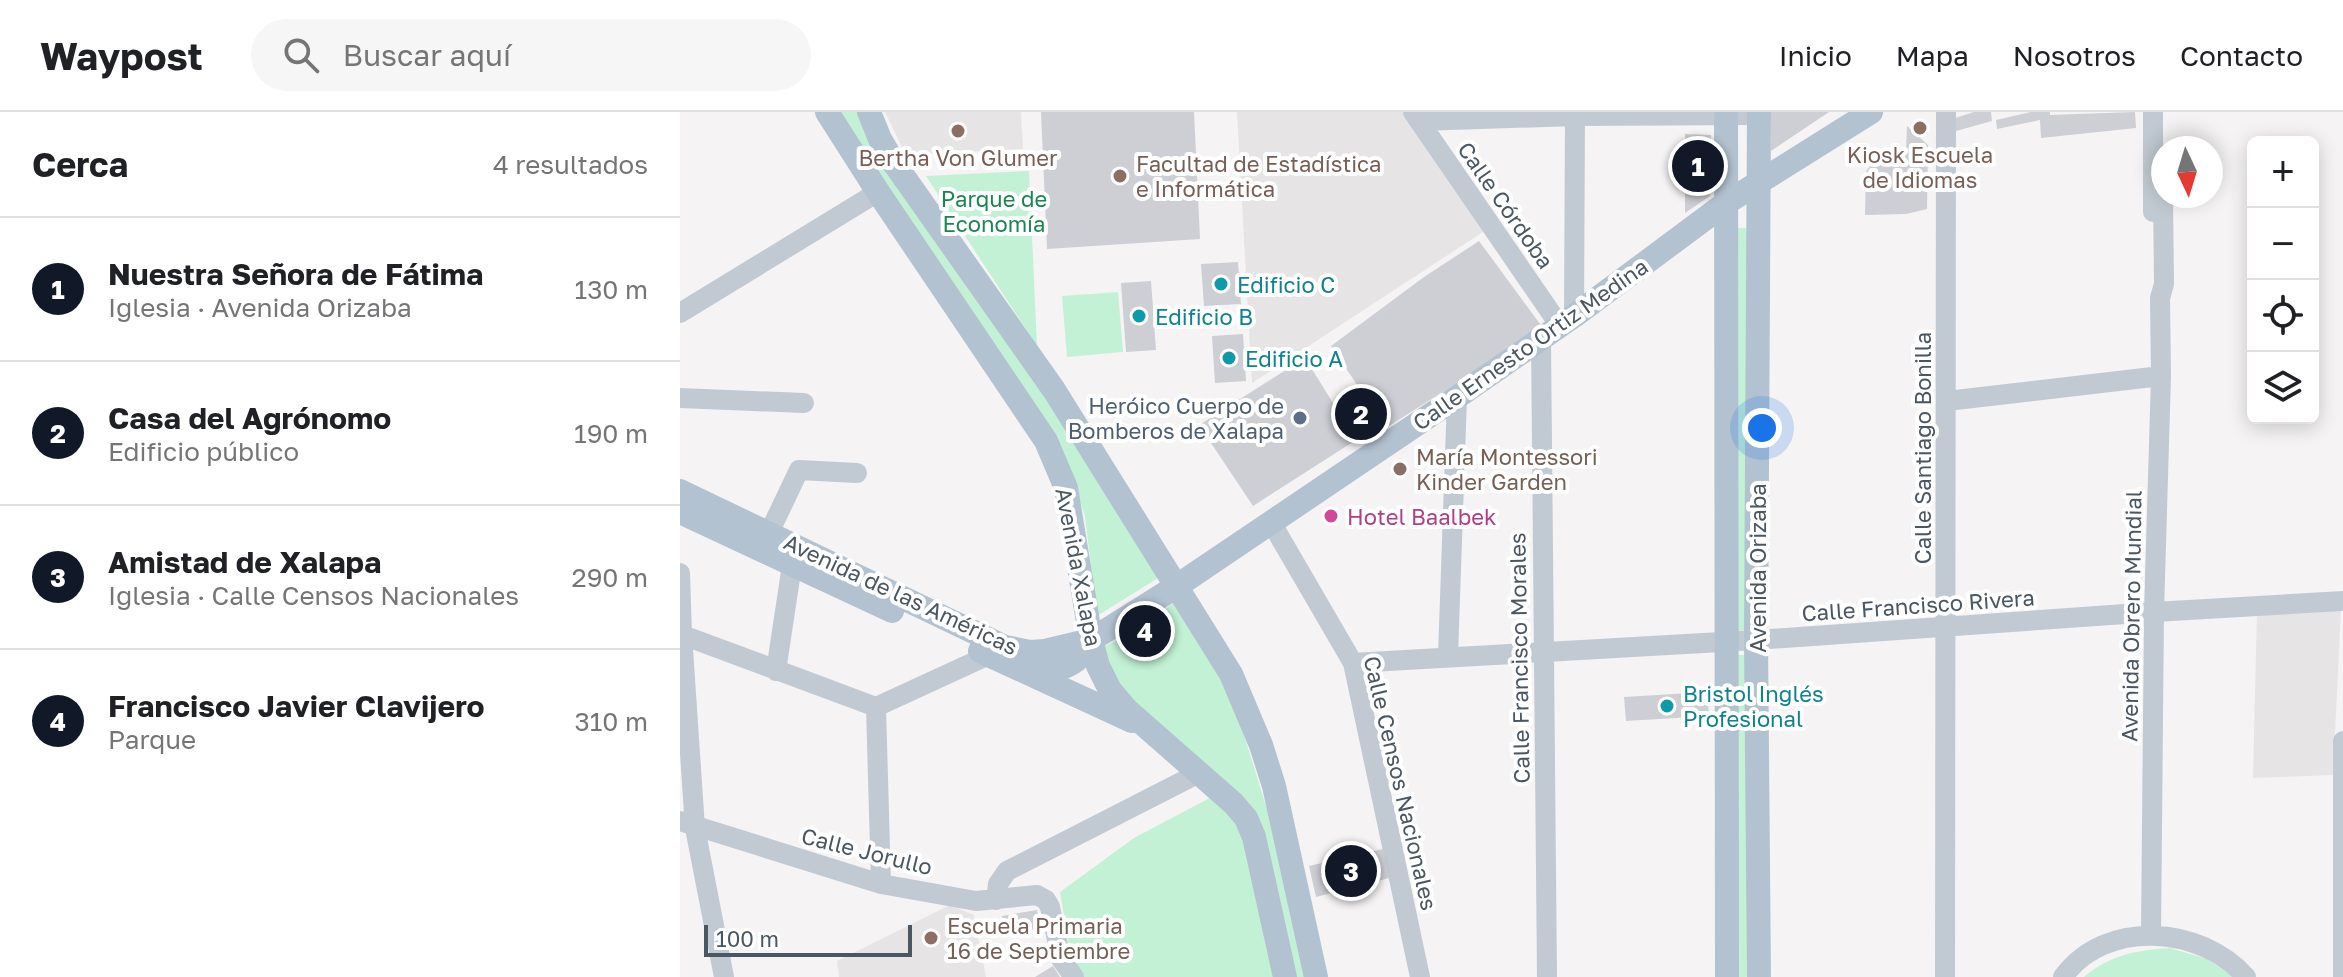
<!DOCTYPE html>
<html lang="es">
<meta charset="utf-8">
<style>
:root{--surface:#fff;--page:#f6f6f6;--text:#202124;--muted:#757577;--line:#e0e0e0;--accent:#111827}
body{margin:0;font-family:"Golos Text",sans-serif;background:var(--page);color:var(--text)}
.controls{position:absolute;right:24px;top:24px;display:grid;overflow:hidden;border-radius:12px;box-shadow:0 4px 20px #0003}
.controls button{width:72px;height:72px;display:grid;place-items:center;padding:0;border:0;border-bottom:2px solid var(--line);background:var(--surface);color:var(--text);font:40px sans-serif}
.compass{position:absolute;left:1471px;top:24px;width:72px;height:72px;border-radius:50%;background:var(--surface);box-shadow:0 4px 20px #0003;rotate:176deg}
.scale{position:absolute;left:24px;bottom:20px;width:208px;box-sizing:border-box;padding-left:8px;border:4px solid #4a5661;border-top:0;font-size:22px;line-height:28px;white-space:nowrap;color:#4a5661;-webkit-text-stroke:6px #fff;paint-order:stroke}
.you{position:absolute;left:1082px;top:316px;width:28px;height:28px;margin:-20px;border:6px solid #fff;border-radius:50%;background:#1a73e8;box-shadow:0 0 0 12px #1a73e833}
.badge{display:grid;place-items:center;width:52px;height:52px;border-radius:50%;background:var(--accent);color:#fff;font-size:26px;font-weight:700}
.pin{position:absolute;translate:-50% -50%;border:4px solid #fff;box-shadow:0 2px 8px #0006}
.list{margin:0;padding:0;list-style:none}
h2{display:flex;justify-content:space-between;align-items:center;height:104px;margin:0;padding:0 32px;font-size:34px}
h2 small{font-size:26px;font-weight:400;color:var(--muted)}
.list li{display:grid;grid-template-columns:52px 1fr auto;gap:24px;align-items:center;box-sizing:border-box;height:144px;padding:0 32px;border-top:2px solid var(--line)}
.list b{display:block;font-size:30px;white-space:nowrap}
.list p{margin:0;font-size:26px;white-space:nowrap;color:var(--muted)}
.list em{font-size:26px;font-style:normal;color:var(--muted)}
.icon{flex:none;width:44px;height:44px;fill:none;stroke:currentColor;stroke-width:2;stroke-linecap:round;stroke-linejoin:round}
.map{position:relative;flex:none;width:1663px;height:865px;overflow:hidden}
header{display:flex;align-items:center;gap:48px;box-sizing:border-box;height:112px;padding:0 40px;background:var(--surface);border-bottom:2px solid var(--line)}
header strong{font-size:38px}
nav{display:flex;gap:44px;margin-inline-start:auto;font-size:28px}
.search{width:560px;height:72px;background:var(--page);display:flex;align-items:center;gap:20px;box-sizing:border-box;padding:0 28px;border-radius:44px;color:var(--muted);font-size:30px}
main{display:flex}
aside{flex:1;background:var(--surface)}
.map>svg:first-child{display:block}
</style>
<header>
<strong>Waypost</strong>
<div class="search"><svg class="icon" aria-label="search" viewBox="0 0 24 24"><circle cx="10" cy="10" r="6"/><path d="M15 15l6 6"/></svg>Buscar aquí</div>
<nav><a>Inicio</a><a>Mapa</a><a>Nosotros</a><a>Contacto</a></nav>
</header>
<main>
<aside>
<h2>Cerca<small>4 resultados</small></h2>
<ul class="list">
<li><span class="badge">1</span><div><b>Nuestra Señora de Fátima</b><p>Iglesia · Avenida Orizaba</p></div><em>130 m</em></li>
<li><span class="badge">2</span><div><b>Casa del Agrónomo</b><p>Edificio público</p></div><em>190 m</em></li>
<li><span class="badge">3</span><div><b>Amistad de Xalapa</b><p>Iglesia · Calle Censos Nacionales</p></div><em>290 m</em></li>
<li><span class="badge">4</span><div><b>Francisco Javier Clavijero</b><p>Parque</p></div><em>310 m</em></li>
</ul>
</aside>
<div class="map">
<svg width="1663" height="865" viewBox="0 0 1663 865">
<rect width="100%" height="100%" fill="#f5f3f3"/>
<path fill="#e6e4e5" d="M205 0H341L343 37 226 43Z
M557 0H726L806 118 572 271Z
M1661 496 1653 663 1573 666 1577 500Z
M270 793 294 803 306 865H159L157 849Z"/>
<path fill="#c3f1d5" d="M152 0H186L478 466 417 504 405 404 385 344Z
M349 59 357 234 246 64Z
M1051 116H1070L1071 518 1054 519Z
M438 180 443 240 387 245 382 184Z
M496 489 550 578 591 710 632 865H610L576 716 490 631 430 563 423 535 438 528C456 543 472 554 485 526L478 502Z
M1051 543H1070L1071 865H1051Z
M543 679 562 702 603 865H402L390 840 380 780 454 726Z
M1490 836 1527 847 1554 865H1404C1430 843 1457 838 1490 836Z"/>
<path fill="#cdcfd5" d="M361 0H514L520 127 367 137Z
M1091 0H1149L1091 39Z
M1294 0H1311L1312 9 1276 19 1275 6Z
M1351 0H1370V3L1455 0 1456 16 1361 26 1360 8 1317 17 1316 8Z
M1227 14 1248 33 1247 97 1226 102 1185 103 1186 59 1204 38H1226Z
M1005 22 1031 23 1030 84 1005 101Z
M799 129 863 216 706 316 651 234 744 165Z
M558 150 561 192 524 194 521 152Z
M471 169 476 238 446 240 441 171Z
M563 222 566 269 535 271 532 224Z
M625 246 676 328 573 394 519 313Z
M1027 580 1029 604 946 609 944 585Z
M707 736 713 765 636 785 629 754Z
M357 798 360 816 327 824 322 804Z
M373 854 380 865H355Z"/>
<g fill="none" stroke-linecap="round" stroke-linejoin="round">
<path stroke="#c1cad2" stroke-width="20" d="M733 0 880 214
M742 0 739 9 895 4 1079 3
M1473 100V0
M0 201 198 80
M894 204 895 0
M861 226 867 865
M0 286 124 291
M1267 289 1481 264
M591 410 673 551 740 865
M89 421 119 358 177 361
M0 461 2 522 15 716 44 865
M0 522 196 595 309 543
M768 544 777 285
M673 551 1076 528 1474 500 1663 489
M96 559 112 453
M196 595 201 772
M0 709 201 772 296 789 357 783 366 788 370 795 381 847 394 865
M316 788 318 772 327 759 519 661
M1471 823 1474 500 1481 264 1480 186 1484 172 1483 84
M1265 865 1266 0
M1383 865C1426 806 1521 814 1566 865
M1663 865V629"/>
<path stroke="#b3c2d1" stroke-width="24" d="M147 0 198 80 366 329 386 376 411 528 418 554 430 578 447 598 553 691 566 706 574 725 605 865
M189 0 200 27 214 51 374 278 551 562 581 633 594 674 636 865
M1046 0 1047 865
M1079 0 1076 528 1079 865
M0 379 325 535 350 540 365 539 411 528 497 474 777 285 894 204 1046 91 1191 0
M0 400 212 499
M300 539 452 609
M344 559C373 561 399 557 411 528"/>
</g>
<g fill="#8d6e63" stroke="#fff" stroke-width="3">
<circle cx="1240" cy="16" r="8"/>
<circle cx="278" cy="19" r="8"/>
<circle cx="440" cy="64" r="8"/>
<circle cx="720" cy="357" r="8"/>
<circle cx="251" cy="826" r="8"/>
</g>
<g fill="#0f9aa8" stroke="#fff" stroke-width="3">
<circle cx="541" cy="172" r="8"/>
<circle cx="459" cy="204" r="8"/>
<circle cx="549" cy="246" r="8"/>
<circle cx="987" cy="594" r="8"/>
</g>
<circle fill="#5c6f8a" stroke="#fff" stroke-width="3" cx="620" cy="306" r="8"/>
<circle fill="#d1479c" stroke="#fff" stroke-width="3" cx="651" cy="404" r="8"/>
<g text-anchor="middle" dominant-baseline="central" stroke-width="8" stroke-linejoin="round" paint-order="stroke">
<g font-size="22" fill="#785e54" stroke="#fff" text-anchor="start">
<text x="1240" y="42" text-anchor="middle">Kiosk Escuela<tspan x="1240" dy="25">de Idiomas</tspan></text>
<text x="278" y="45" text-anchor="middle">Bertha Von Glumer</text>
<text x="456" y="51">Facultad de Estadística<tspan x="456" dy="25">e Informática</tspan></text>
<text x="736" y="344">María Montessori<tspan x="736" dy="25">Kinder Garden</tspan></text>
<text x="267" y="813">Escuela Primaria<tspan x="267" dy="25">16 de Septiembre</tspan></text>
</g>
<g font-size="22" fill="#17864f" stroke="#fff">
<text x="314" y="86">Parque de<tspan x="314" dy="25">Economía</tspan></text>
</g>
<g font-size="22" fill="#4a5661" stroke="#fff">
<text transform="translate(826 93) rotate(55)">Calle Córdoba</text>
<text transform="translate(850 232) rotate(-35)">Calle Ernesto Ortiz Medina</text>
<text transform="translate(1242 336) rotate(-90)">Calle Santiago Bonilla</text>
<text transform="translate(399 455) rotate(79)">Avenida Xalapa</text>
<text transform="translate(1077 456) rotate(-90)">Avenida Orizaba</text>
<text transform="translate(221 482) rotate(25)">Avenida de las Américas</text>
<text transform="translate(1238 493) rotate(-4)">Calle Francisco Rivera</text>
<text transform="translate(1451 504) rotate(-89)">Avenida Obrero Mundial</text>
<text transform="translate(839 546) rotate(-91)">Calle Francisco Morales</text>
<text transform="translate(721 671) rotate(77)">Calle Censos Nacionales</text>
<text transform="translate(187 739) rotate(14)">Calle Jorullo</text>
</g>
<g font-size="22" fill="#0d838f" stroke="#fff" text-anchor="start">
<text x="557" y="172">Edificio C</text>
<text x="475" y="204">Edificio B</text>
<text x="565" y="246">Edificio A</text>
<text x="1003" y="581">Bristol Inglés<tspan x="1003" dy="25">Profesional</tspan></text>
</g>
<g font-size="22" fill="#4e5e75" stroke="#fff" text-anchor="end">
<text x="604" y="293">Heróico Cuerpo de<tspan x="604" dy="25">Bomberos de Xalapa</tspan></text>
</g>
<g font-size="22" fill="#b23c85" stroke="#fff" text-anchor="start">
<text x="667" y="404">Hotel Baalbek</text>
</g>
</g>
</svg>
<div class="controls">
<button>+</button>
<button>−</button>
<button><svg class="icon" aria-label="locate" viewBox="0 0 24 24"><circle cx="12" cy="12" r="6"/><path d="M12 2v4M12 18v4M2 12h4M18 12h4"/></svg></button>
<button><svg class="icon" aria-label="layers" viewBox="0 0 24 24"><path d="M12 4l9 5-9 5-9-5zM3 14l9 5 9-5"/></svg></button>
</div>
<svg class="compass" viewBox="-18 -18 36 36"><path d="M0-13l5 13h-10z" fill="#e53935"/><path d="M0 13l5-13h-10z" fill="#757577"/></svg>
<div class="scale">100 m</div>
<div class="you"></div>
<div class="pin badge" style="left:1018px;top:54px">1</div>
<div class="pin badge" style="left:681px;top:302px">2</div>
<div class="pin badge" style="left:671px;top:759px">3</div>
<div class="pin badge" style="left:465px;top:519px">4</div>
</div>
</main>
